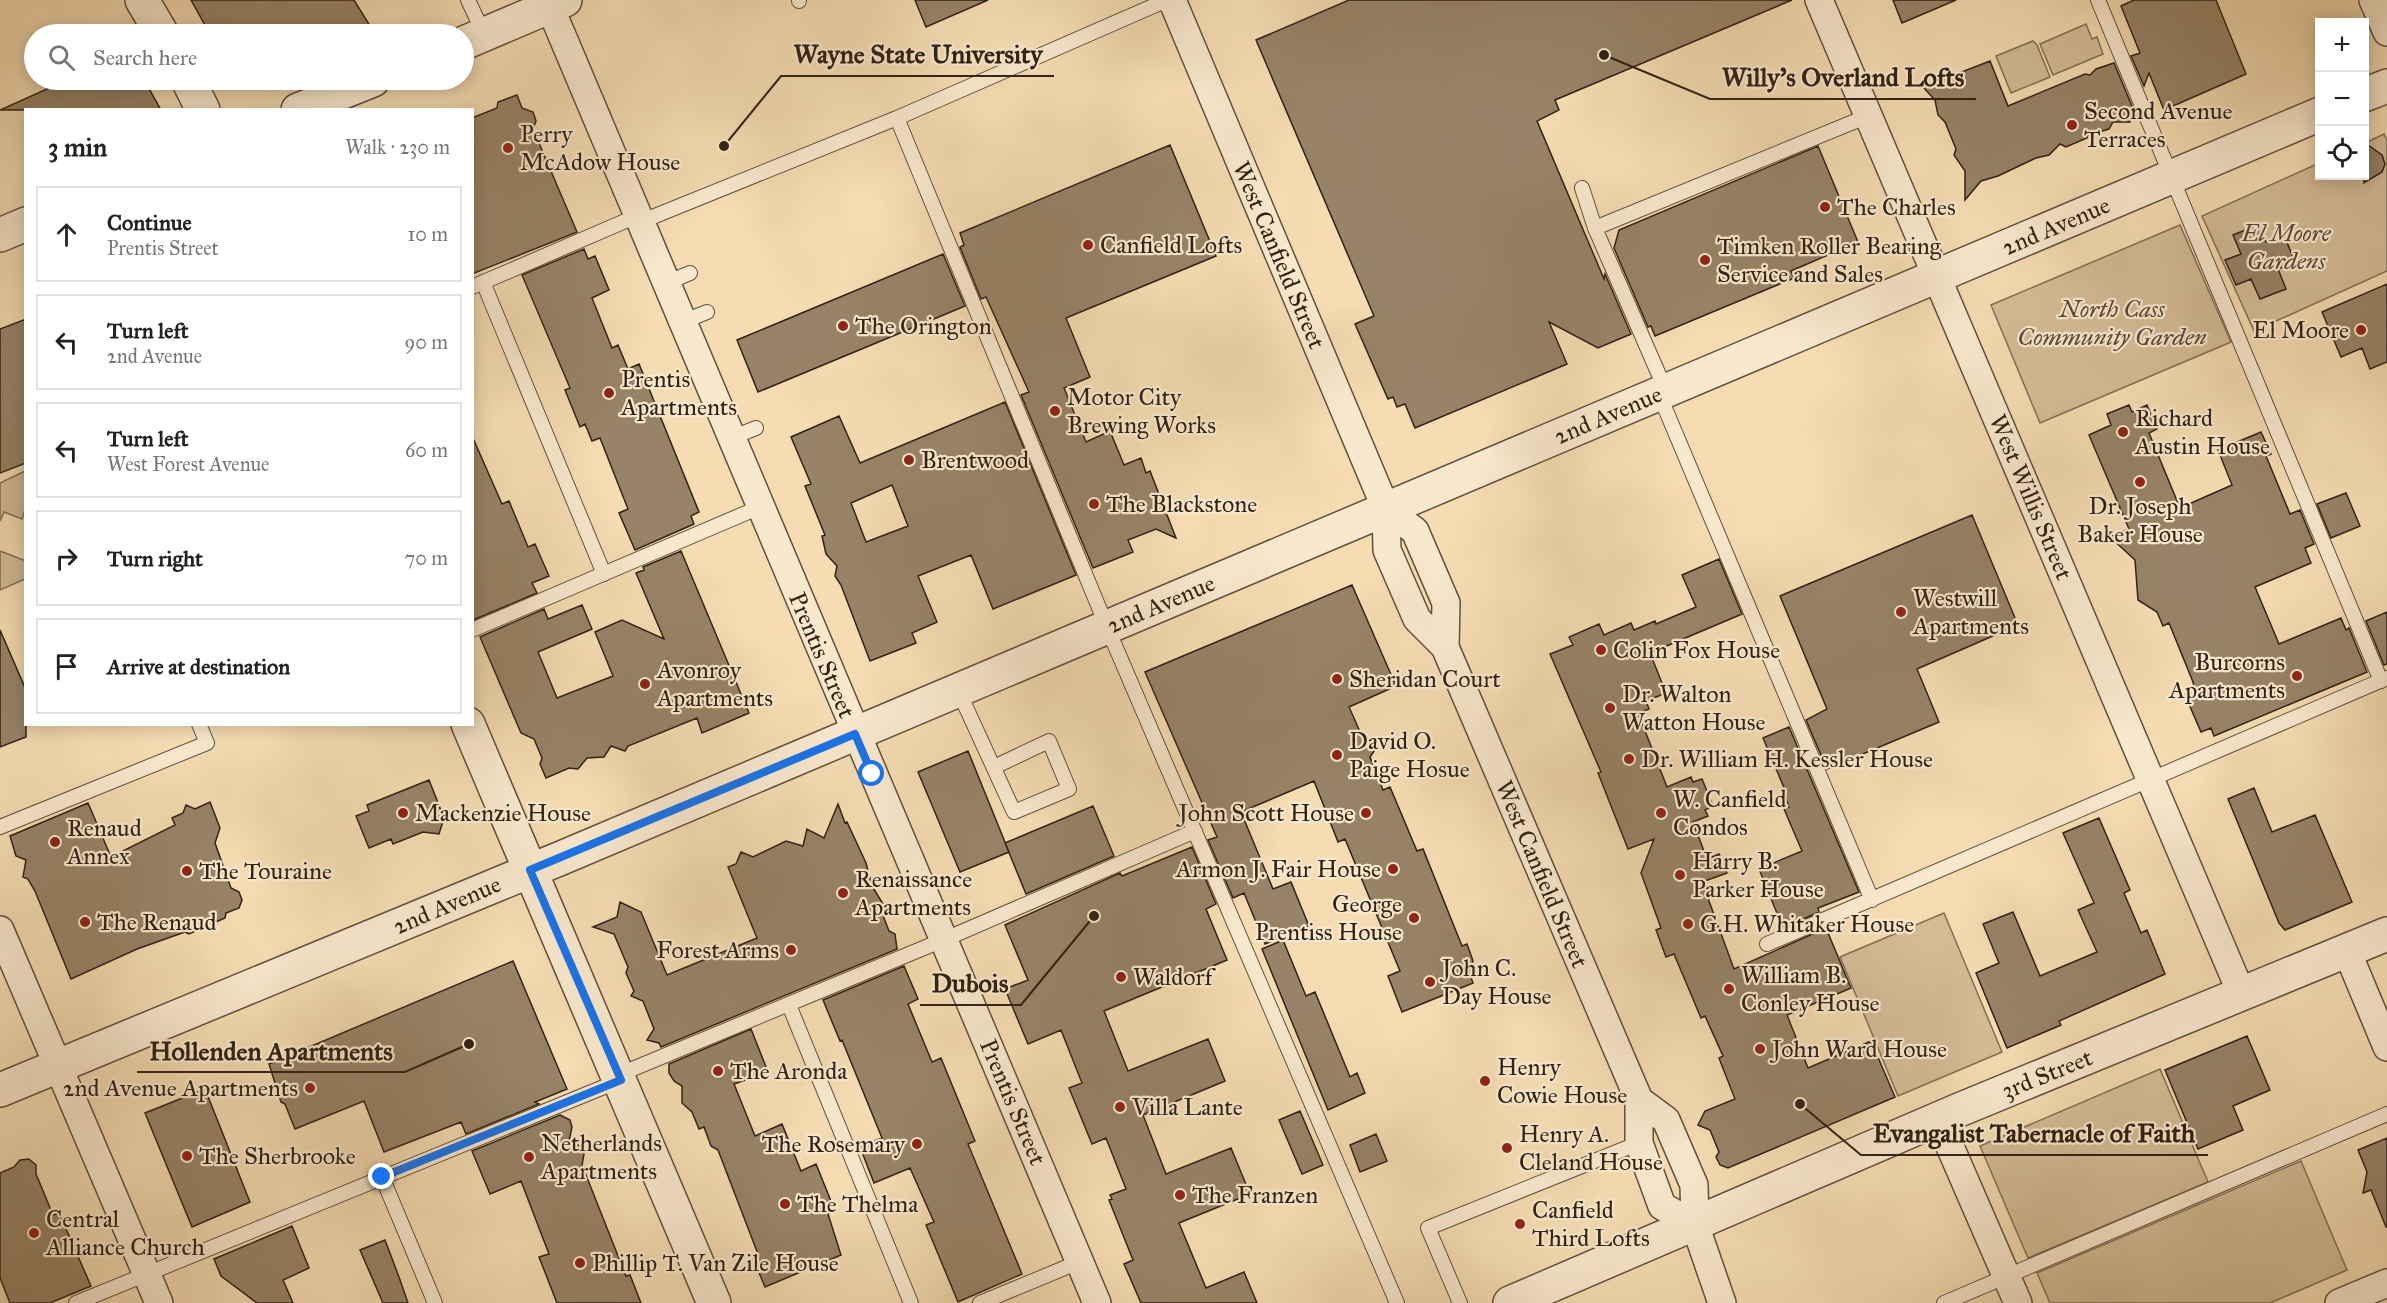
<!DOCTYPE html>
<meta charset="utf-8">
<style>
:root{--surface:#fff;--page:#f6f6f6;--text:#222;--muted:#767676;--line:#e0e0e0}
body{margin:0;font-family:"IM FELL Great Primer",serif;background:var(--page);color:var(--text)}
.controls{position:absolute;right:18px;top:18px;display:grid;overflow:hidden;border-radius:0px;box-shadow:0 3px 15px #0003}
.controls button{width:54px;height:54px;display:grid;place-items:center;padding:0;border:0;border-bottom:2px solid var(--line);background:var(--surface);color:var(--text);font:30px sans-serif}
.stop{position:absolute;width:18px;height:18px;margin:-14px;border:4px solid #1a73e8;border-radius:50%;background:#fff}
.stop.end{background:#1a73e8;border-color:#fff;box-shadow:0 2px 6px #0008}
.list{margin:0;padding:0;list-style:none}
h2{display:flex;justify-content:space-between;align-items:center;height:78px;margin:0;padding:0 24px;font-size:26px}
h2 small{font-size:20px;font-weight:400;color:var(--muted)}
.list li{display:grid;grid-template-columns:39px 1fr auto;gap:18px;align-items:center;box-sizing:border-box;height:96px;margin:0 12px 12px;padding:0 12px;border:2px solid var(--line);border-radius:0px}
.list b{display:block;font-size:22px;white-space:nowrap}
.list p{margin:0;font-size:20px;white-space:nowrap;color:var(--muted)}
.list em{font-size:20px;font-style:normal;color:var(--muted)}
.icon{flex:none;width:33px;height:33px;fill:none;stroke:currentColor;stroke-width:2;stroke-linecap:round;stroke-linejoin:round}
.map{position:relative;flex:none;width:2387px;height:1303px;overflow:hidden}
.search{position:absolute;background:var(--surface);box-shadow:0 3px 15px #0003;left:24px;top:24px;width:450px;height:66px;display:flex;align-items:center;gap:15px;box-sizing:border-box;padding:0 21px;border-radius:33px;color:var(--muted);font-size:22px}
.panel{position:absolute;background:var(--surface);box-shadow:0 3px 15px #0003;left:24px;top:108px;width:450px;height:618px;border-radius:0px}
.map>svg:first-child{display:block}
</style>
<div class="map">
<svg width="2387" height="1303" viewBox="0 0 2387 1303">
<rect width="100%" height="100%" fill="#f5dcb2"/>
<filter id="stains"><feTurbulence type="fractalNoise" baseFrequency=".00333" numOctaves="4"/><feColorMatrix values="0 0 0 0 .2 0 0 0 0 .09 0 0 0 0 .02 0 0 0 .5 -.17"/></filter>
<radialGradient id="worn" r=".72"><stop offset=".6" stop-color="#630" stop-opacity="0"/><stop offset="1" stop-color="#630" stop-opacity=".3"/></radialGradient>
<path fill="#d4bc97" stroke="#826f56" stroke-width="1.5" d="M2086 24 2092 39 2097 37 2103 54 2053 75 2040 44Z
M2033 41 2037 45 2050 77 2011 93 1996 56Z
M2384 134 2387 140V271L2254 331 2202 216 2319 163 2320 176H2364L2365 143Z
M2180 225 2231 342 2040 423 1991 305Z
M25 471V510L22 519 4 512 0 521V483Z
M0 551 26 561 25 579 0 590Z
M1944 913 2002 1052 1898 1096 1840 957Z
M2160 1069 2208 1182 2028 1258 1980 1146Z
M2301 1161 2347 1270 2270 1303H2050L2037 1273Z"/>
<path fill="#978367" stroke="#312215" stroke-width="1.5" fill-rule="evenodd" d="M191 0H354L375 34H210Z
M915 0H988L926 27Z
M1349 0H1792L1555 100 1559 110 1537 121 1604 279 1605 274 1631 334 1598 348 1549 322 1567 364 1415 428 1405 404 1397 407 1393 397 1388 399 1355 324 1374 316 1256 40Z
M1893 0H1956L1902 23Z
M2134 0H2216L2246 74 2164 110 2149 73 2144 86 2131 56 2140 53 2121 6Z
M1990 61 2008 106 2085 74 2090 75 2096 69 2114 63 2134 111 2130 122H2113L2109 129 2088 135 2087 138 2066 147 2060 144 2049 155 2036 158 1998 176 1981 181 1965 200V171L1954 155 1956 149 1945 122 1938 115 1935 100 1923 87Z
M67 80H144L161 110H0Z
M517 95 522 108 533 112 536 121 533 129 577 232 472 274V118L497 108 498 102Z
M2364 142 2382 155 2385 164 2382 172 2364 183Z
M1170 145 1216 256 1066 318 1090 377 1064 388 1086 442 1110 431 1124 465 1141 458 1146 473 1150 471 1176 538 1156 529 1128 540 1133 552 1093 568 1021 395 1029 392 986 297 981 299 960 247 964 245 960 233Z
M1818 146 1858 242 1791 271 1794 278 1655 336 1651 326 1648 327 1614 248 1619 230Z
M2258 225 2266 242 2284 235 2295 262 2278 269 2286 289 2260 299 2251 279 2236 285 2225 260 2241 254 2233 235Z
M584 249 588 259 595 256 609 290 592 298 612 348 618 345 628 369 639 364 699 512 691 516 694 524 635 550 619 513 628 509 600 438 592 441 585 424 580 427 565 390 570 388 522 275Z
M943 254 965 306 758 392 737 340Z
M2387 284V362L2370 369 2362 348 2341 357 2322 312Z
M26 319V463L0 473V329Z
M1005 402 1076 575 993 609 971 555 918 576 937 622 912 633 916 643 870 661 841 585 835 576 837 566 826 554 822 536 825 535 805 486 811 484 791 437 839 416 860 463ZM892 485 908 526 866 542 851 503Z
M2129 405 2132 412 2147 405 2157 429 2149 433 2180 508 2232 485 2218 450 2261 432 2271 454 2266 456 2290 514 2300 510 2314 544 2305 548 2311 563 2255 587 2279 644 2341 618 2346 630 2349 628 2367 672 2214 736 2211 728 2201 732 2185 695 2195 691 2193 682 2169 623 2163 626 2157 612 2138 600 2135 560 2110 537 2129 529 2089 435 2111 425 2107 414Z
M472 436 502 504 509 501 528 547 535 544 549 576 532 583 537 593 473 620Z
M2346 493 2360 526 2331 538 2317 504Z
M1972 515 2018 625 1917 669 1939 722 1827 769 1806 720 1827 709 1780 596Z
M681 551 749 713 702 733 697 718 628 746 625 751 611 746 604 757 587 758 578 769 569 768 546 778 540 764 542 758 534 739 521 733 480 637 544 609 548 619 582 605 592 629 538 652 557 698 613 676 595 632 622 620 664 639 636 573 644 570 643 567Z
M1719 559 1742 614 1650 653 1666 693 1646 701 1649 709 1638 713 1667 787 1691 777 1693 782 1702 779 1713 806 1705 810 1708 816 1693 822 1707 859 1719 854 1727 873 1702 882 1734 969 1826 928 1851 988 1787 1015 1808 1068 1871 1041 1895 1097 1728 1168 1720 1165 1716 1157 1719 1152 1710 1130 1698 1125 1705 1111 1735 1099 1719 1058 1723 1056 1705 1016 1701 1018 1674 954 1666 957 1656 930 1661 928 1641 873 1654 839 1628 849 1598 773 1601 772 1550 654 1573 645 1569 637 1599 624 1604 635 1631 623 1634 630 1655 621 1656 624 1696 607 1682 575Z
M1352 585 1396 686 1349 707 1365 743 1377 747 1370 757 1383 790 1390 787 1417 851 1423 849 1462 946 1467 944 1473 961 1469 972 1473 983 1402 1012 1388 976 1400 971 1345 839 1338 842 1314 781 1241 812 1273 889 1291 882 1309 926 1265 944 1244 893 1233 898 1208 840 1217 837 1145 672Z
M2387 612V664L2384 665 2366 621Z
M0 630 26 690V737L0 747Z
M1789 727 1859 892 1818 908 1819 912 1783 928 1759 869 1802 851 1784 809 1789 807 1783 791 1785 790 1763 738Z
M968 751 1009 852 960 872 918 772Z
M429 780 444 818 439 834 423 832 393 844 391 839 369 848 356 816 369 811 367 805Z
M2254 788 2272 832 2315 815 2352 902 2285 930 2279 923 2228 799Z
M210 802 220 828 215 843 231 888 239 892 242 900 239 908 226 913 225 918 189 934 185 932 137 949 71 979 35 891 28 879 23 877 26 860 16 856 10 836 88 803 111 857 175 825 172 818 183 813 186 805 195 809Z
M838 804 845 823 847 822 866 863 872 886 886 909 884 918 889 931 895 934 897 949 661 1047 659 1043 647 1040 654 1029 643 1001 631 996 634 991 626 973 628 967 614 934 593 927 617 917 620 902 641 912 667 975 757 938 728 867 736 864 741 852 753 857 786 841 803 846 807 829 824 838Z
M1093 806 1114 856 1026 894 1005 843Z
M2099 818 2130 890 2124 893 2141 933 2147 930 2165 974 2059 1021 2061 1025 2007 1048 1976 973 1999 963 1983 924 2013 912 2040 976 2097 952 2078 910 2094 903 2063 833Z
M1192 847 1216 904 1206 909 1227 960 1104 1011 1128 1071 1208 1039 1225 1081 1143 1115 1166 1174 1231 1148 1250 1194 1179 1223 1206 1288 1244 1272 1257 1303H1141L1124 1264 1133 1260 1109 1200 1112 1199 1110 1195 1126 1189 1106 1138 1092 1144 1069 1088 1082 1083 1061 1030 1028 1044 1005 989 1028 980 1005 925 1120 873 1122 876Z
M1283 940 1306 996 1315 992 1350 1077 1357 1073 1365 1093 1328 1110 1262 949Z
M513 961 567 1089 535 1102 539 1104 466 1134 461 1122 384 1152 364 1101 295 1129 285 1104 281 1102 269 1064Z
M904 966 918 999 908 1004 932 1062 941 1058 975 1141 968 1144 1022 1274 958 1302 926 1225 934 1222 910 1168 874 1183 860 1147 882 1138 842 1040 840 1041 823 1000Z
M751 1029 768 1072 734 1084 755 1136 782 1124 801 1171 816 1164 835 1211 828 1214 841 1255 765 1287 752 1256 758 1254 718 1150 711 1146 704 1127 699 1129 692 1112 682 1103V1086L674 1081 669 1073V1064Z
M2247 1036 2270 1090 2233 1106 2243 1130 2198 1149 2165 1070Z
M205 1089 250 1202 192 1227 145 1113Z
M1300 1111 1323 1165 1302 1174 1279 1120Z
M560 1115 570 1120 572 1127 569 1141 582 1147 584 1154 582 1165 626 1276 630 1275 641 1303H557L539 1257 549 1254 521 1181 490 1194 472 1151Z
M1376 1134 1387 1161 1360 1172 1350 1145Z
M2387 1138V1227H2386L2371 1190 2363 1193 2367 1172 2358 1150Z
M29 1159 36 1165V1174L53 1215 59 1213 91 1286 50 1303H10L0 1278V1173L14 1167 20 1160Z
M292 1226 309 1268 283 1280 293 1303H257L221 1276 214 1259Z
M385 1240 399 1277 408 1303H383L360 1250Z"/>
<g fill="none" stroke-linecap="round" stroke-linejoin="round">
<defs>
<path id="service" d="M468 0 484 34
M799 0V1
M2098 0 2381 681
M897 118 1107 627 1397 1303
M1582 188 1595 228 1666 391
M640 222 897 118 1167 0
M1595 228 1868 116
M483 282 604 574
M666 283 690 273
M472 287 637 216
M682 322 707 312
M1659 394 1872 900
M731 438 756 428
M472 630 760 507
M958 690 1014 812 1069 789 1049 741 994 767
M0 827 207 743 199 724
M1767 944 2387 678
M789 1005 911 1303
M618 1075 943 940 1195 831
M382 1177 435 1303
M76 1303 621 1080
M980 1303 1079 1262
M1460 1303 1428 1228 1639 1143
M1944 1303 2387 1114"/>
<path id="minor" d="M1172 0 1386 509 1387 550 1417 619 1445 647 1639 1100V1143L1662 1206 1695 1225
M1819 0 2242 995
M2373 0 2387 32
M550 7 1097 1303
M1386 509 1415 531 1446 603 1445 647
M0 930 159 1303
M2347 951 2387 1047
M1639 1100 1666 1120 1694 1185 1695 1225 1722 1303
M1938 1119 2018 1303
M2339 1303 2387 1283"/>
<path id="tertiary" d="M142 0 162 34
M464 43 565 0
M188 80 203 110
M2364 95 2387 86
M298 110 373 80
M0 235 26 224
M468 724 714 1303
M0 1090 559 859 2320 114
M1510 1303 1959 1110 2387 934"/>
</defs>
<use href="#service" stroke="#62503c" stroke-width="16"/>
<use href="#minor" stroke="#62503c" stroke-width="30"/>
<use href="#tertiary" stroke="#62503c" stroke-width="36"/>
<use href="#service" stroke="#f8e8cd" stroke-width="14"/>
<use href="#minor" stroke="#f8e8cd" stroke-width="27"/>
<use href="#tertiary" stroke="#f8e8cd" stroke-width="33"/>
</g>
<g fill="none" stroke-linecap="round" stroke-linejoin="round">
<path stroke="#1a73e8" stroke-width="8" d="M382 1177 621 1080 530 870 855 734 872 774"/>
</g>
<g fill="#8f2418" stroke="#f8e8cd" stroke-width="2">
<circle cx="2072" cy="125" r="6"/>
<circle cx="508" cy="148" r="6"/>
<circle cx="1825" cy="207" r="6"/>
<circle cx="1088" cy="245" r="6"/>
<circle cx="1705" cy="260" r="6"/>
<circle cx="843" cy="326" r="6"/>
<circle cx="2361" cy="330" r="6"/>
<circle cx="609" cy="393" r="6"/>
<circle cx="1055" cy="411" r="6"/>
<circle cx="2123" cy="432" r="6"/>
<circle cx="909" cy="460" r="6"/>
<circle cx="2140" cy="482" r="6"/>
<circle cx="1094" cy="504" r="6"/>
<circle cx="1901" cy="612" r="6"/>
<circle cx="1601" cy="650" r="6"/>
<circle cx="2297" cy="676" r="6"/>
<circle cx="1337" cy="679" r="6"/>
<circle cx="645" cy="684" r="6"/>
<circle cx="1610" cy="708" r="6"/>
<circle cx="1337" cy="755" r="6"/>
<circle cx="1629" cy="759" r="6"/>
<circle cx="403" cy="813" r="6"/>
<circle cx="1366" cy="813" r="6"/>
<circle cx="1661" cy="813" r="6"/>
<circle cx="55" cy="842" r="6"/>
<circle cx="1393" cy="869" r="6"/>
<circle cx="187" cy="871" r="6"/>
<circle cx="1680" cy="875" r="6"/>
<circle cx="843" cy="893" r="6"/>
<circle cx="1414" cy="918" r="6"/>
<circle cx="85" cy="922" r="6"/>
<circle cx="1688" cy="924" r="6"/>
<circle cx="791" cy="950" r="6"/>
<circle cx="1121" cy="977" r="6"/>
<circle cx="1430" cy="982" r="6"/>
<circle cx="1729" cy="989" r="6"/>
<circle cx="1760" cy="1049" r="6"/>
<circle cx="718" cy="1071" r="6"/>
<circle cx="1485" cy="1081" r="6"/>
<circle cx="310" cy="1088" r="6"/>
<circle cx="1120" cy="1107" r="6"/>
<circle cx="917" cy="1144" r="6"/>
<circle cx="1507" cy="1148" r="6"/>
<circle cx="187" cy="1156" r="6"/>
<circle cx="529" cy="1157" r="6"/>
<circle cx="1180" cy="1195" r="6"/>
<circle cx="785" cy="1204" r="6"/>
<circle cx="1520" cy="1224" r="6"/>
<circle cx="34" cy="1233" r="6"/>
<circle cx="580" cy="1263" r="6"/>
</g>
<g text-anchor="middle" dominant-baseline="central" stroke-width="4.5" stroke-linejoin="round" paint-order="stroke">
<g font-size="24" fill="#312215" stroke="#f8e8cd" text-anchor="start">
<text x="2084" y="111">Second Avenue<tspan x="2084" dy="28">Terraces</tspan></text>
<text x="520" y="134">Perry<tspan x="520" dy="28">McAdow House</tspan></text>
<text x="1837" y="207">The Charles</text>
<text x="1100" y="245">Canfield Lofts</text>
<text x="1717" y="246">Timken Roller Bearing<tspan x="1717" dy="28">Service and Sales</tspan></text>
<text x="855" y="326">The Orington</text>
<text x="2349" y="330" text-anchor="end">El Moore</text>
<text x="621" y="379">Prentis<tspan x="621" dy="28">Apartments</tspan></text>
<text x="1067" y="397">Motor City<tspan x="1067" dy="28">Brewing Works</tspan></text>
<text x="2135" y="418">Richard<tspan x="2135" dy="28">Austin House</tspan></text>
<text x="921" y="460">Brentwood</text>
<text x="1106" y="504">The Blackstone</text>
<text x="2140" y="506" text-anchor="middle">Dr. Joseph<tspan x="2140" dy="28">Baker House</tspan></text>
<text x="1913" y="598">Westwill<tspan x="1913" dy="28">Apartments</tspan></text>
<text x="1613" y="650">Colin Fox House</text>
<text x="2285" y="662" text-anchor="end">Burcorns<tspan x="2285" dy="28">Apartments</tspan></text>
<text x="657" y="670">Avonroy<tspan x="657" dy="28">Apartments</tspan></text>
<text x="1349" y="679">Sheridan Court</text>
<text x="1622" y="694">Dr. Walton<tspan x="1622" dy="28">Watton House</tspan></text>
<text x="1349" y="741">David O.<tspan x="1349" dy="28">Paige Hosue</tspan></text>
<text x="1641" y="759">Dr. William H. Kessler House</text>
<text x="1673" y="799">W. Canfield<tspan x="1673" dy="28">Condos</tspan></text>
<text x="415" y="813">Mackenzie House</text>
<text x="1354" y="813" text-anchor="end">John Scott House</text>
<text x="67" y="828">Renaud<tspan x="67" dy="28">Annex</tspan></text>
<text x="1692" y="861">Harry B.<tspan x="1692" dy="28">Parker House</tspan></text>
<text x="1381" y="869" text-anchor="end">Armon J. Fair House</text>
<text x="199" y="871">The Touraine</text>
<text x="855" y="879">Renaissance<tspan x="855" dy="28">Apartments</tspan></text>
<text x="1402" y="904" text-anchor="end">George<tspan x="1402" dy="28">Prentiss House</tspan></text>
<text x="97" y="922">The Renaud</text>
<text x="1700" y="924">G.H. Whitaker House</text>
<text x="779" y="950" text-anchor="end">Forest Arms</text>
<text x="1442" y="968">John C.<tspan x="1442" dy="28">Day House</tspan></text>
<text x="1741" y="975">William B.<tspan x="1741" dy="28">Conley House</tspan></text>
<text x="1133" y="977">Waldorf</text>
<text x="1772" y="1049">John Ward House</text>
<text x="1497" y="1067">Henry<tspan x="1497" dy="28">Cowie House</tspan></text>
<text x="730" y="1071">The Aronda</text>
<text x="298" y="1088" text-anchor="end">2nd Avenue Apartments</text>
<text x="1132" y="1107">Villa Lante</text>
<text x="1519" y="1134">Henry A.<tspan x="1519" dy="28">Cleland House</tspan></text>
<text x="541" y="1143">Netherlands<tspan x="541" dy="28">Apartments</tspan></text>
<text x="905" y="1144" text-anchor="end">The Rosemary</text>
<text x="199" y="1156">The Sherbrooke</text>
<text x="1192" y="1195">The Franzen</text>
<text x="797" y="1204">The Thelma</text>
<text x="1532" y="1210">Canfield<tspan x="1532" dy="28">Third Lofts</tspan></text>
<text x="46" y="1219">Central<tspan x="46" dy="28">Alliance Church</tspan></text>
<text x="592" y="1263">Phillip T. Van Zile House</text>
</g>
<g font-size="24" fill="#312215" stroke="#f8e8cd">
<text transform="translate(2056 226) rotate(-23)">2nd Avenue</text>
<text transform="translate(1279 255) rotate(67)">West Canfield Street</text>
<text transform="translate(1608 415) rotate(-23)">2nd Avenue</text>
<text transform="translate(2031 497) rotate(67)">West Willis Street</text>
<text transform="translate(1161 604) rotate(-23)">2nd Avenue</text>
<text transform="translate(822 655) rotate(67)">Prentis Street</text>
<text transform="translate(1542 874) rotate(67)">West Canfield Street</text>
<text transform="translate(447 905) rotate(-23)">2nd Avenue</text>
<text transform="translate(2047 1074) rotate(-22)">3rd Street</text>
<text transform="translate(1013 1102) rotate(67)">Prentis Street</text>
</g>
<g font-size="24" font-style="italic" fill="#5a4836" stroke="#f8e8cd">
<text x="2286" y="233">El Moore<tspan x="2286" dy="28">Gardens</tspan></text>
<text x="2112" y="309">North Cass<tspan x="2112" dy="28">Community Garden</tspan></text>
</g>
</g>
<path fill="none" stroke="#312215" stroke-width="2" d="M724 146L781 76H1054M1604 55L1710 99H1976M1094 916L1021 1005H920M469 1044L405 1072H137M1800 1104L1861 1155H2208"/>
<g fill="#312215" stroke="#f8e8cd" stroke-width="2">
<circle cx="724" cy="146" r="6"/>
<circle cx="1604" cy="55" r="6"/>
<circle cx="1094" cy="916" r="6"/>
<circle cx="469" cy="1044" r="6"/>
<circle cx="1800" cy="1104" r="6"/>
</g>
<g font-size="26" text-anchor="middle" font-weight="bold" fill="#312215" stroke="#f8e8cd" stroke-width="4.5" stroke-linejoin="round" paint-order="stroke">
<text x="918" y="63">Wayne State University</text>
<text x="1843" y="86">Willy's Overland Lofts</text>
<text x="970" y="992">Dubois</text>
<text x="271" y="1060">Hollenden Apartments</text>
<text x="2034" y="1142">Evangalist Tabernacle of Faith</text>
</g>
<rect width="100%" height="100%" filter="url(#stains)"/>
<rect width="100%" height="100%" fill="url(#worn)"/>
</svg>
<div class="controls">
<button>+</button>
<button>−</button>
<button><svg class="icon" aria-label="locate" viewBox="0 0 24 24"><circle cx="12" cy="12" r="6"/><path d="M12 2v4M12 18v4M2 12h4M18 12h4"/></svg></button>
</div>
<div class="stop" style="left:872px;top:774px"></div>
<div class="stop end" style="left:382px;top:1177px"></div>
<div class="search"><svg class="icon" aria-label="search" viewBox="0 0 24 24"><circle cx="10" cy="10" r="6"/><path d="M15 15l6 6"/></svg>Search here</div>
<section class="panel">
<h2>3 min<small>Walk · 230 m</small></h2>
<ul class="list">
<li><svg class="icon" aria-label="ahead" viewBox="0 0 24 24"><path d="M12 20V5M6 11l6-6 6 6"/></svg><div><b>Continue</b><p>Prentis Street</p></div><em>10 m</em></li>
<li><svg class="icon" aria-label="left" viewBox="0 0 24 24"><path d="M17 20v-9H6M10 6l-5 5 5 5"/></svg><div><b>Turn left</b><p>2nd Avenue</p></div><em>90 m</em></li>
<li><svg class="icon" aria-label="left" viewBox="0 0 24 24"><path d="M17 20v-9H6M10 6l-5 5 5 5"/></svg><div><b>Turn left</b><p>West Forest Avenue</p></div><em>60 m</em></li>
<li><svg class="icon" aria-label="right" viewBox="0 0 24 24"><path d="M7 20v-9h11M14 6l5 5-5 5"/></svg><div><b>Turn right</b></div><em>70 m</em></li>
<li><svg class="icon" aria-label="arrive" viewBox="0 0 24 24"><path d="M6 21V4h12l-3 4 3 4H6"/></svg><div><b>Arrive at destination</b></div></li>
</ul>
</section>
</div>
